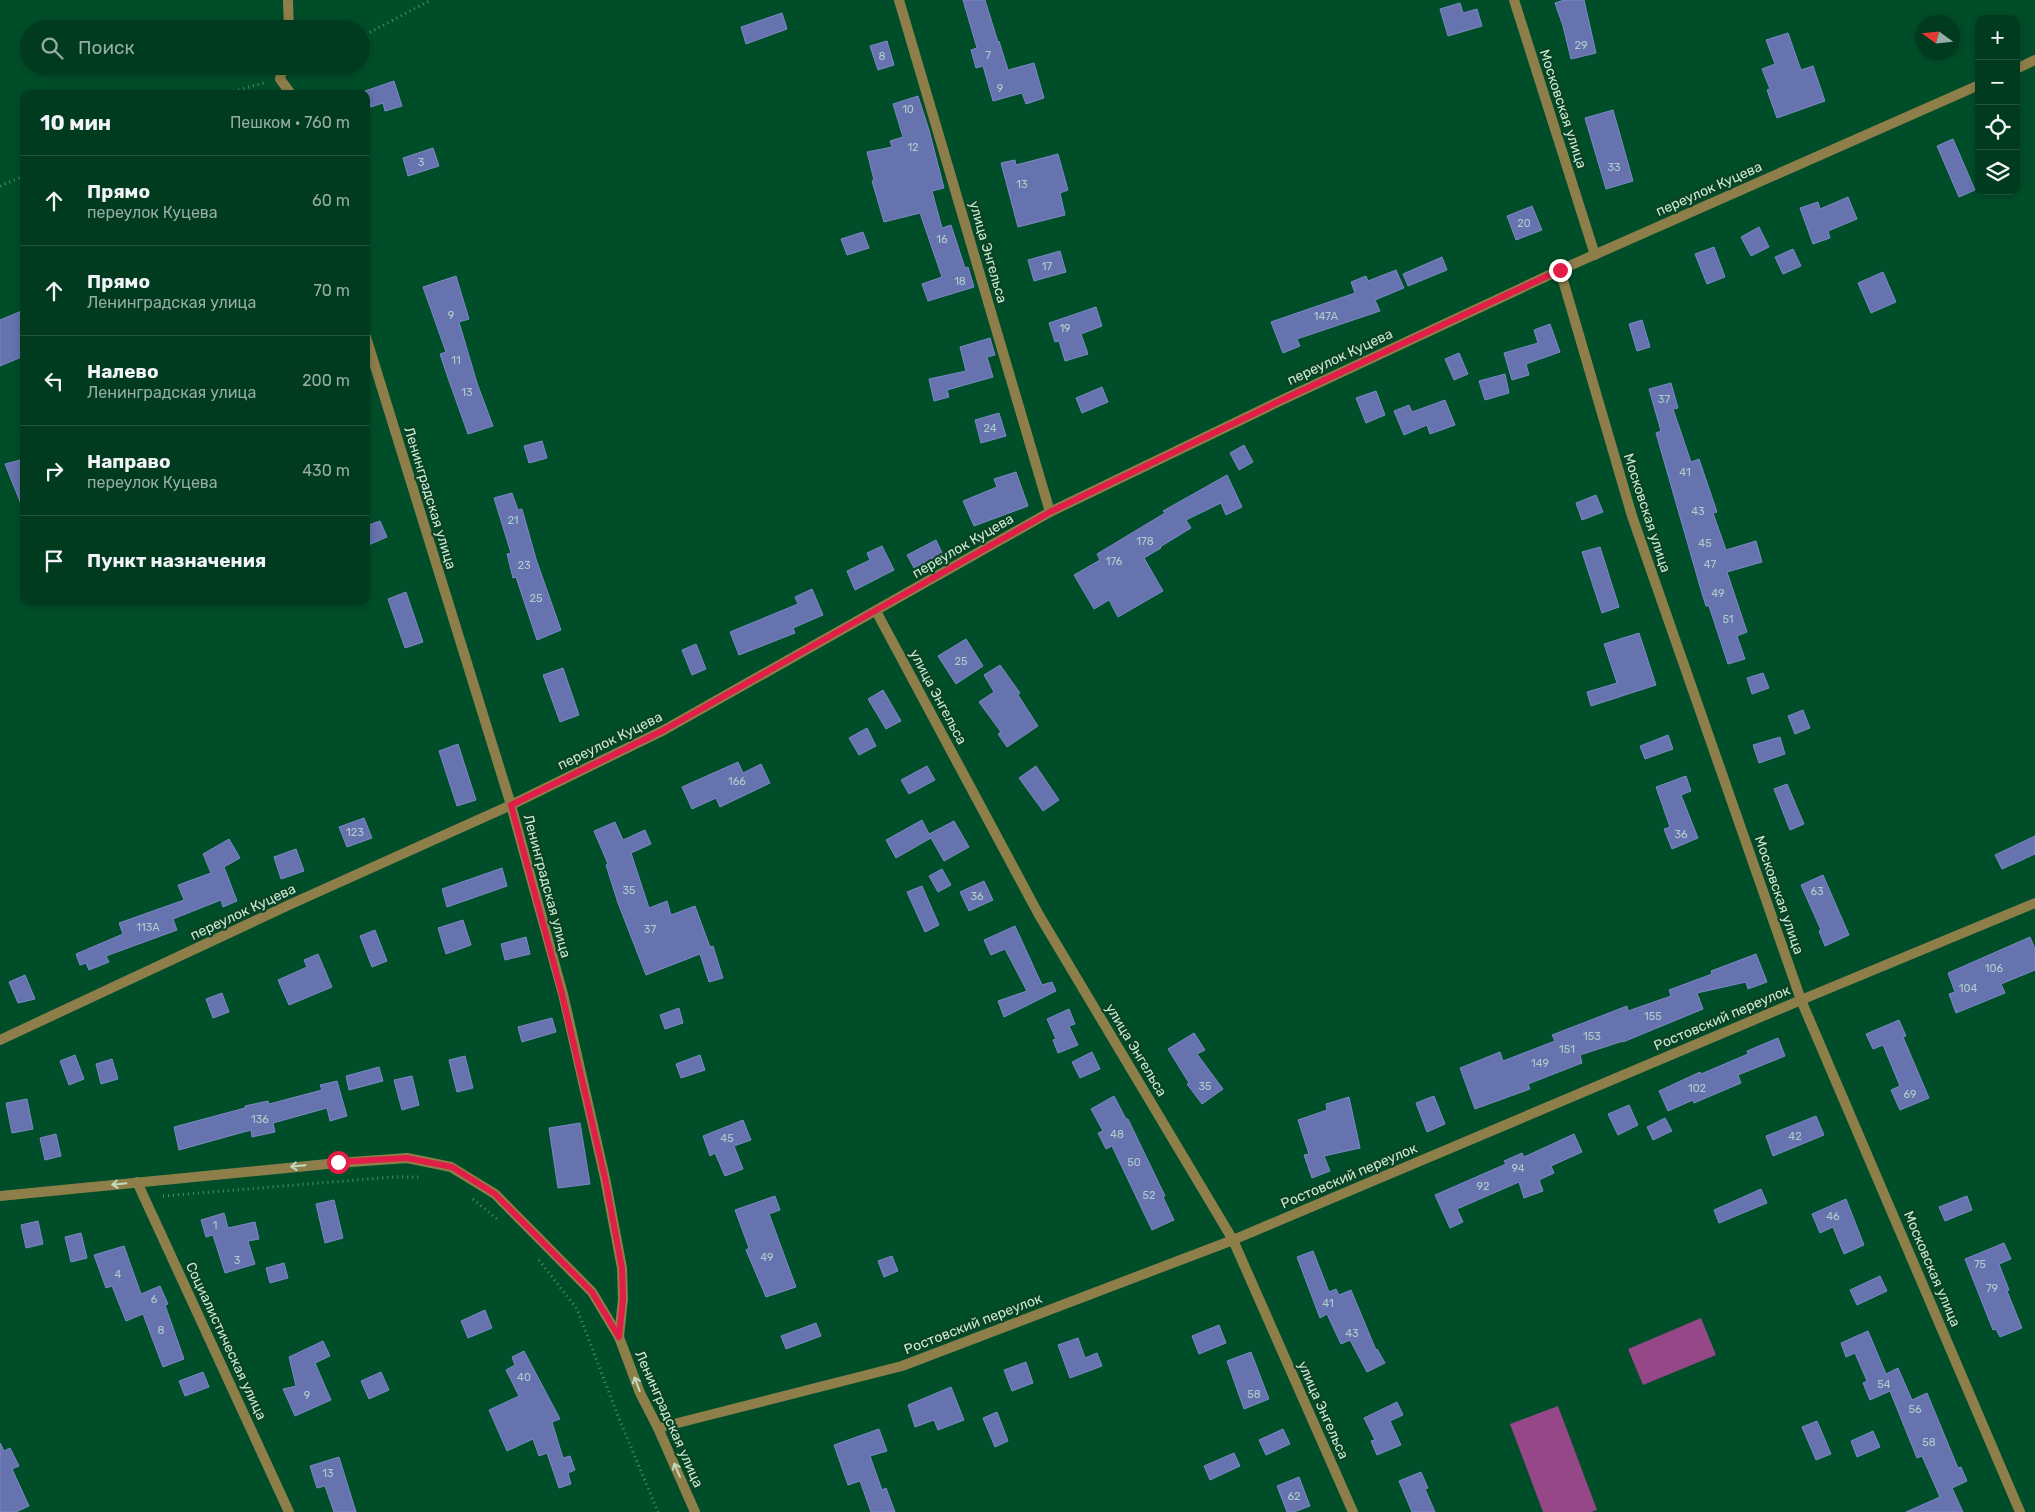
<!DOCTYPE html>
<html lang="ru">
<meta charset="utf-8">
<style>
:root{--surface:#003a1f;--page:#0e452c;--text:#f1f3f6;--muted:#95ada4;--line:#22543d}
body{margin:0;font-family:Rubik,sans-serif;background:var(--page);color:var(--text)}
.controls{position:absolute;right:15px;top:15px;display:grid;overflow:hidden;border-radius:10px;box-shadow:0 2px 8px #0003}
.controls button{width:45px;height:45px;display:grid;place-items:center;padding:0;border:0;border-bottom:1px solid var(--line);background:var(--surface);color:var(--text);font:25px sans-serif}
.compass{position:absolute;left:1915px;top:15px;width:45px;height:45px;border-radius:50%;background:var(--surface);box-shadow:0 2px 8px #0003;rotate:285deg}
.stop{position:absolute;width:15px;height:15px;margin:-11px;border:4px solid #e11d48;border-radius:50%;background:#fff}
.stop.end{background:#e11d48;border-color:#fff;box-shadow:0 1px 5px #0008}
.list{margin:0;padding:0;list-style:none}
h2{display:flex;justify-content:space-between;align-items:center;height:65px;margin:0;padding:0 20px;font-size:21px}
h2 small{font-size:16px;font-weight:400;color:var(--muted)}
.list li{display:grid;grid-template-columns:32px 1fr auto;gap:15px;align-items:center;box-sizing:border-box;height:90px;padding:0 20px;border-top:1px solid var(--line)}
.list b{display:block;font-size:19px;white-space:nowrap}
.list p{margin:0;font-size:16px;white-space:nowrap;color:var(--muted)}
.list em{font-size:16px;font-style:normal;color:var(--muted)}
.icon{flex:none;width:28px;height:28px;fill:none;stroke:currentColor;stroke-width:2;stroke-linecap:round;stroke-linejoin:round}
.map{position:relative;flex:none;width:2035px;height:1512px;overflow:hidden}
.search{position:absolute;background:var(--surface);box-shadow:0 2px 8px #0003;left:20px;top:20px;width:350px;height:55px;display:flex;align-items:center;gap:12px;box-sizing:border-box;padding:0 18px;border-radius:28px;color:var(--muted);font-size:19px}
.panel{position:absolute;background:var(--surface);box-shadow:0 2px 8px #0003;left:20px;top:90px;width:350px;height:515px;border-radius:10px}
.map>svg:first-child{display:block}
</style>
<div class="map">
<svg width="2035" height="1512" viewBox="0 0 2035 1512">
<rect width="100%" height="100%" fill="#004e29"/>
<path fill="#964788" d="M1701 1318 1716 1355 1643 1385 1628 1349Z
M1558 1406 1597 1510 1591 1512H1543L1510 1424Z"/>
<path fill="#6673ae" stroke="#7c89c7" d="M963 0H985L998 42 999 41 1008 70 1034 63 1044 98 1026 104 1022 93 993 101 983 66 976 68 971 50 977 48Z
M1564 0H1584L1596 53 1571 59 1563 26 1555 3Z
M1460 3 1463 13 1477 9 1482 26 1448 36 1440 9Z
M782 13 787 29 746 44 741 27Z
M1788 33 1801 70 1813 66 1825 101 1777 118 1767 90 1770 89 1762 69 1775 64 1766 40Z
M887 41 894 65 878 70 870 46Z
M394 81 402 106 385 111 383 103 371 107 365 91Z
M918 96 929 130 944 188 932 191 942 228 951 225 965 268 968 267 974 287 928 301 922 284 942 277 920 213 884 222 872 181 874 180 867 152 892 147 890 141 903 137 893 104Z
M1613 110 1633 181 1606 189 1585 118Z
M1953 139 1975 190 1959 197 1937 146Z
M433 148 439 166 408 176 403 158Z
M1058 154 1068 190 1060 193 1065 215 1018 227 1001 163 1015 160 1016 165Z
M1848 197 1857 219 1828 231 1830 238 1813 244 1800 208 1818 202 1820 209Z
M1532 206 1542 230 1516 240 1507 216Z
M1759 227 1769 247 1751 256 1741 237Z
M863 232 869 248 847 255 841 239Z
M1714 247 1725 277 1707 284 1695 254Z
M1793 249 1801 266 1783 274 1775 257Z
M1060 251 1066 272 1034 281 1028 260Z
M1442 257 1447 270 1408 286 1403 274Z
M1396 270 1404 288 1375 300 1380 311 1297 339 1300 346 1283 353 1271 322 1355 293 1351 282 1366 276 1368 281Z
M1883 272 1896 302 1871 313 1858 283Z
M456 276 469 319 459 322 477 383 493 426 468 434 447 375 440 354 446 352 423 287Z
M1096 307 1102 326 1081 334 1088 354 1065 361 1059 341 1055 342 1049 323Z
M24 310V356L0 366V320Z
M1642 320 1650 347 1637 351 1629 324Z
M1550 324 1560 352 1526 364 1529 375 1512 380 1504 353 1538 343 1534 330Z
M990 338 995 355 987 357 993 377 947 390 949 397 934 401 929 379 966 371 960 347Z
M1459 353 1468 374 1454 380 1445 359Z
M1505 374 1509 393 1485 400 1479 381Z
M1671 383 1678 408 1673 409 1691 462 1699 459 1717 512 1713 513 1726 550 1756 541 1762 562 1727 572 1747 632 1737 636 1745 659 1728 664 1709 606H1706L1701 590 1656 433 1661 431 1649 389Z
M1102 387 1108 402 1082 413 1076 398Z
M1376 391 1385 415 1366 423 1356 398Z
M1445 400 1455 425 1430 434 1427 425 1404 435 1394 411 1409 405 1412 412Z
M999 413 1006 436 981 443 975 420Z
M542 441 547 458 529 463 524 446Z
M1244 445 1253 462 1239 470 1230 453Z
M24 459V509H23L5 464Z
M1016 472 1028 506 974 526 963 501 997 487 994 479Z
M1227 475 1242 507 1226 515 1221 503 1186 520 1191 528 1160 547 1161 548 1144 558 1163 591 1118 617 1109 600 1094 609 1074 575 1100 560 1097 554 1165 513 1163 511Z
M512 493 518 510 522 509 536 559 561 630 537 640 516 577 513 578 507 554 511 553 494 498Z
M1596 495 1603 512 1582 520 1576 503Z
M380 521 387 537 366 546V526Z
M936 540 942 553 914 568 907 555Z
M882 546 894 570 855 590 847 571 870 560 867 553Z
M1600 547 1619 607 1602 613 1582 552Z
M812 589 823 615 793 628 795 633 739 655 730 632 798 604 795 597Z
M406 592 423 642 405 648 388 599Z
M1639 633 1656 685 1591 706 1587 692 1617 683 1604 644Z
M966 639 983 666 956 684 938 656Z
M696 644 706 669 692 675 682 650Z
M1000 665 1020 693 1018 695 1038 726 1007 747 998 734 1001 732 979 702 994 692 984 675Z
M563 668 579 715 560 722 543 675Z
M1763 673 1769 688 1752 694 1747 678Z
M883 690 901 721 886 729 868 699Z
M1803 710 1810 728 1795 734 1788 716Z
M867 728 876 746 859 755 849 738Z
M1668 735 1673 749 1645 759 1640 746Z
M1780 737 1785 754 1759 763 1753 745Z
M458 744 476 800 457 806 439 751Z
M738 762 743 773 761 764 770 783 720 807 716 798 692 809 682 787Z
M927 766 935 780 909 794 901 780Z
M1036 766 1059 800 1043 811 1019 778Z
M1686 776 1691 791 1681 795 1698 838 1672 849 1664 829 1670 827 1656 787Z
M1787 784 1804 824 1790 830 1774 789Z
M364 818 372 838 347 847 339 827Z
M922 820 929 834 954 821 969 847 944 861 931 838 896 858 886 840Z
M615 822 623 840 645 830 651 844 631 853 649 908 667 901 671 915 695 906 710 947 713 946 723 978 709 982 700 954 646 975 618 903 606 865 608 864 594 831Z
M2035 836V854L2002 869 1995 855Z
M229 839 240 858 224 867 237 901 223 907 221 900 173 919 177 930 106 956 109 962 89 970 86 963 80 965 76 954 123 934 119 923 184 900 178 885 211 873 203 854Z
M296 849 304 871 281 879 274 857Z
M502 868 507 886 447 907 442 889Z
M942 869 951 885 938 892 929 876Z
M1823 875 1849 935 1825 946 1819 931 1821 930 1801 885Z
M984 881 993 900 969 911 960 892Z
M922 886 939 925 925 932 907 892Z
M463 920 471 945 446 954 438 928Z
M1015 926 1042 985 1052 982 1056 991 1004 1017 998 1001 1027 991 1005 949 991 955 984 940Z
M375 930 387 961 372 967 360 936Z
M526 937 530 954 505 960 501 944Z
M2030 937 2035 949V970L2001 984 2005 993 1956 1013 1949 994 1955 992 1948 973Z
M318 954 332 987 289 1005 278 980 307 967 304 960Z
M1756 954 1767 982 1748 989 1746 982 1697 993 1703 1009 1623 1042V1041L1580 1055 1582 1063 1528 1084 1530 1089 1475 1109 1460 1068 1500 1052 1503 1061 1555 1041 1552 1035 1627 1006 1628 1011 1671 996 1669 990 1712 974 1711 971Z
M25 975 35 999 18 1003 9 982Z
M222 993 229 1012 213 1018 206 999Z
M679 1008 683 1023 665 1029 660 1015Z
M1069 1009 1075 1024 1069 1026 1078 1045 1058 1053 1053 1040 1056 1039 1047 1019Z
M552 1018 556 1032 522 1042 518 1027Z
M1899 1020 1906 1036 1903 1037 1929 1098 1900 1110 1891 1090 1900 1086 1883 1045 1873 1049 1866 1034Z
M1194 1033 1205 1050 1197 1054 1223 1089 1202 1104 1187 1084 1189 1083 1168 1049Z
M1778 1038 1785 1056 1738 1075 1741 1083 1694 1103 1693 1100 1668 1111 1659 1091 1700 1072 1701 1074 1748 1054 1747 1051Z
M1092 1052 1100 1069 1080 1078 1072 1062Z
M75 1055 84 1079 69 1085 60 1061Z
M700 1055 705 1070 681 1078 676 1064Z
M465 1056 473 1088 457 1092 449 1060Z
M112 1059 118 1079 101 1084 96 1064Z
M379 1067 383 1081 349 1090 346 1076Z
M412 1076 419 1105 402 1110 394 1080Z
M337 1081 347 1116 330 1121 327 1108 273 1123 275 1132 252 1137 251 1130 179 1150 174 1127 245 1108V1106L268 1101 269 1104 322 1090 320 1085Z
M1114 1096 1126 1119H1128L1165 1196 1163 1197 1174 1220 1152 1230 1112 1146 1106 1149 1098 1133 1103 1131 1091 1109Z
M1434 1096 1445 1124 1427 1132 1416 1103Z
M1349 1097 1360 1148 1324 1156 1330 1171 1312 1178 1304 1155 1309 1154 1298 1120 1327 1110 1326 1104Z
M27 1099 33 1129 12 1133 6 1103Z
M1629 1105 1638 1125 1618 1135 1608 1114Z
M1816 1116 1824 1135 1773 1156 1766 1136Z
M1665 1118 1672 1131 1653 1140 1647 1127Z
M743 1120 751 1140 734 1146 743 1169 725 1176 715 1153 710 1156 703 1136Z
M580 1123 590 1184 558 1188 549 1128Z
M56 1134 61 1156 45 1160 40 1138Z
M1574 1134 1582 1152 1551 1166 1554 1173 1539 1180 1543 1191 1524 1198 1519 1182 1457 1209 1463 1222 1450 1228 1435 1195 1506 1164 1504 1161 1522 1153 1524 1157Z
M1761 1189 1767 1203 1719 1223 1714 1210Z
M775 1196 780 1210 769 1214 796 1287 766 1297 746 1250 749 1248 735 1210Z
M1967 1196 1972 1210 1945 1221 1939 1207Z
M1846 1199 1864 1245 1844 1254 1833 1227 1820 1233 1812 1214Z
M334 1200 343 1238 325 1243 316 1204Z
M224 1213 228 1228 255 1222 259 1239 248 1241 255 1264 225 1273 213 1235 206 1237 201 1220Z
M38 1221 43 1244 26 1248 21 1225Z
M81 1233 87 1258 71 1262 65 1237Z
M2004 1243 2011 1259 1999 1264 2009 1290 2007 1291 2022 1328 2000 1337 1996 1329 1993 1330 1965 1259Z
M124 1246 141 1294 160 1286 168 1304 165 1305 184 1359 163 1367 143 1314 126 1321 112 1286 106 1288 94 1255Z
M1313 1251 1329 1292 1336 1289 1339 1295 1351 1290 1376 1350 1377 1349 1385 1363 1367 1372 1350 1340 1341 1344 1327 1314 1320 1318 1297 1257Z
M892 1256 898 1271 884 1277 878 1261Z
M284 1263 288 1278 270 1283 266 1268Z
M1880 1276 1887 1291 1857 1305 1850 1290Z
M485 1310 492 1328 468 1338 461 1321Z
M816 1323 821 1336 786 1349 781 1336Z
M1219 1325 1226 1343 1199 1354 1192 1336Z
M1868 1331 1886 1374 1898 1368 1912 1400 1927 1393 1958 1468 1961 1467 1967 1481 1952 1488 1963 1512H1906L1940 1497 1922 1456 1917 1458 1890 1391 1870 1400 1863 1383 1867 1381 1855 1353 1846 1357 1841 1343Z
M1078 1338 1085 1358 1097 1353 1102 1366 1070 1378 1058 1345Z
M323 1341 330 1356 315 1363 331 1400 295 1416 283 1389 296 1386 289 1357Z
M524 1351 560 1419 552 1422 563 1458 570 1456 575 1470 568 1473 571 1484 559 1488 547 1453 539 1456 533 1439 507 1451 489 1410 519 1396 506 1370 515 1365 512 1357Z
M1251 1352 1269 1399 1244 1409 1227 1361Z
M1026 1362 1033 1383 1012 1391 1004 1370Z
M203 1372 209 1387 185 1396 179 1381Z
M381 1372 389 1390 369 1399 361 1381Z
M951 1387 964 1420 938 1430 934 1420 915 1427 908 1405Z
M1397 1402 1403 1415 1390 1421 1401 1445 1377 1455 1371 1441 1375 1440 1364 1418Z
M997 1412 1008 1441 995 1447 983 1418Z
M1817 1421 1831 1454 1816 1460 1802 1427Z
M879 1429 887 1451 870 1456 882 1490 886 1488 895 1512H871L860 1481 848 1485 834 1445Z
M1283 1429 1290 1444 1266 1455 1259 1440Z
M1873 1431 1880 1447 1857 1457 1851 1441Z
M0 1443 4 1451 10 1448 19 1466 12 1469 29 1506 16 1512H0Z
M1234 1453 1240 1466 1210 1480 1204 1466Z
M339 1457 356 1512H334L325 1486 317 1488 310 1466Z
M1421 1472 1428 1488 1425 1489 1435 1512H1412L1399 1481Z
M1299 1477 1310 1506 1294 1512H1287L1277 1486Z"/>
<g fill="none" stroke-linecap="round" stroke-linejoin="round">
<path stroke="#518d6d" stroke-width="3" stroke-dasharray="1 4" stroke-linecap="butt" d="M361 37 431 0
M296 71 305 66
M224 94 267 82
M0 186 24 176
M163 1196 392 1177H420
M473 1199 497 1219
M539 1260 577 1309 618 1416 658 1512"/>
<path stroke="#8e7f4a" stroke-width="10" d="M288 0 289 29
M899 0 1050 512
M1514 0 1595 255
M283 66 280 79 291 94
M1560 270 1632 516 1801 1000 2020 1512
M366 337 511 805 563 994 605 1178 622 1268 623 1299 619 1337
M876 611 1039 915 1233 1240 1353 1512
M137 1182 289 1512
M658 1428 902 1366 1233 1240 1801 1000 2035 903"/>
<path stroke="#8e7f4a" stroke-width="10" d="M2016 69 2035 60
M0 1040 291 904 511 805 664 730 1050 512 1282 400 1560 270 1979 85
M0 1196 338 1163 407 1158 451 1167 495 1194 592 1292 619 1337 640 1393 658 1428 695 1512"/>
</g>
<defs><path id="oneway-shaft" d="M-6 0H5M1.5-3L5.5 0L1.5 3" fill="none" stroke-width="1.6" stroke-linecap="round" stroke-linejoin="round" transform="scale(1.25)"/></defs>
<g stroke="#c0dabe">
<use href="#oneway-shaft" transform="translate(298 1166) rotate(175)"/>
<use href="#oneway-shaft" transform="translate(119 1184) rotate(174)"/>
<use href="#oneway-shaft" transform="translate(637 1384) rotate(-111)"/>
<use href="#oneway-shaft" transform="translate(677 1470) rotate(-114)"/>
</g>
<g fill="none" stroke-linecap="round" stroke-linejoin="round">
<path stroke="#e11d48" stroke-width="6" d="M338 1162 407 1158 452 1167 495 1194 592 1292 619 1337 623 1299 622 1268 605 1178 562 994 511 805 664 730 1050 512 1282 400 1560 270"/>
</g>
<g text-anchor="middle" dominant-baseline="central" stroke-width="4.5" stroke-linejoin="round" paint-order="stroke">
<g font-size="11" fill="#b0ccca">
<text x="1581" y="45">29</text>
<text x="988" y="55">7</text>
<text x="882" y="56">8</text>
<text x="1000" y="88">9</text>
<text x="908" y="109">10</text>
<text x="913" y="147">12</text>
<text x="421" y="162">3</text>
<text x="1614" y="167">33</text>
<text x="1022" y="184">13</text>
<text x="1524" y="223">20</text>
<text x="942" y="239">16</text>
<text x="1047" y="266">17</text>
<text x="960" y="281">18</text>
<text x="451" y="315">9</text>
<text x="1326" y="316">147А</text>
<text x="1065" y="328">19</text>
<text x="456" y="360">11</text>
<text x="467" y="392">13</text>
<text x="1664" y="399">37</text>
<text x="990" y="428">24</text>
<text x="1685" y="472">41</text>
<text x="1698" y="511">43</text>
<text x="513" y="520">21</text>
<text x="1145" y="541">178</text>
<text x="1705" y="543">45</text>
<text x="1114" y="561">176</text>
<text x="1710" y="564">47</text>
<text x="524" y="565">23</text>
<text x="1718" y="593">49</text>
<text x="536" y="598">25</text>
<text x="1728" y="619">51</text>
<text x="961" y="661">25</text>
<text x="737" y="781">166</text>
<text x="355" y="832">123</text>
<text x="1681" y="834">36</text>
<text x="629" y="890">35</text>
<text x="1817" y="891">63</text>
<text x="977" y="896">36</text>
<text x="148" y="927">113А</text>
<text x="650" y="929">37</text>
<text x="1994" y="968">106</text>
<text x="1968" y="988">104</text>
<text x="1653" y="1016">155</text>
<text x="1592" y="1036">153</text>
<text x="1567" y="1049">151</text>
<text x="1540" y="1063">149</text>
<text x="1205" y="1086">35</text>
<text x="1697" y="1088">102</text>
<text x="1910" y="1094">69</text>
<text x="260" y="1119">136</text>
<text x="1117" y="1134">48</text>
<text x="1795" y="1136">42</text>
<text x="727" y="1138">45</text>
<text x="1134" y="1162">50</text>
<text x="1518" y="1168">94</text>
<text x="1483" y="1186">92</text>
<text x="1149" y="1195">52</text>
<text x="1833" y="1216">46</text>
<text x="215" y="1225">1</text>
<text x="767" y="1257">49</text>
<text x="237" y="1260">3</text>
<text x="1980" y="1264">75</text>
<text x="118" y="1274">4</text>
<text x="1992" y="1288">79</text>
<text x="154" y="1299">6</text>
<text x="1328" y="1303">41</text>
<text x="161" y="1330">8</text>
<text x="1352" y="1333">43</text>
<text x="524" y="1377">40</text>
<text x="1884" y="1384">54</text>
<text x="1254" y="1394">58</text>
<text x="307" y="1395">9</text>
<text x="1915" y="1409">56</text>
<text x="1929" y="1442">58</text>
<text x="328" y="1473">13</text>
<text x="1294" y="1496">62</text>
</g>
<g font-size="14" fill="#c9ead3" stroke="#0b4124">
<text transform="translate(1563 109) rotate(72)">Московская улица</text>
<text transform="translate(1709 189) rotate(-24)">переулок Куцева</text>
<text transform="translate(988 252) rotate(74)">улица Энгельса</text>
<text transform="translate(1340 357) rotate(-25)">переулок Куцева</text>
<text transform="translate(430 498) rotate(73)">Ленинградская улица</text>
<text transform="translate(1647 513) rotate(72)">Московская улица</text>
<text transform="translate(963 546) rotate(-30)">переулок Куцева</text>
<text transform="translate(938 697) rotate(62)">улица Энгельса</text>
<text transform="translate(610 741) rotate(-26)">переулок Куцева</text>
<text transform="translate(547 886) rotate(75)">Ленинградская улица</text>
<text transform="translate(1779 895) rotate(71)">Московская улица</text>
<text transform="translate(243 912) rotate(-25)">переулок Куцева</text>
<text transform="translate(1722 1018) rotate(-23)">Ростовский переулок</text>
<text transform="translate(1136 1050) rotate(59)">улица Энгельса</text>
<text transform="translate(1349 1176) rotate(-23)">Ростовский переулок</text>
<text transform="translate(1932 1269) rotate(67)">Московская улица</text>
<text transform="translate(973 1324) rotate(-21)">Ростовский переулок</text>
<text transform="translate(226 1341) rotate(65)">Социалистическая улица</text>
<text transform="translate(1323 1410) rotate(66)">улица Энгельса</text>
<text transform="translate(669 1419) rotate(66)">Ленинградская улица</text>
</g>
</g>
</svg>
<div class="controls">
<button>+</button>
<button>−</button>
<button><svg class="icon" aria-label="locate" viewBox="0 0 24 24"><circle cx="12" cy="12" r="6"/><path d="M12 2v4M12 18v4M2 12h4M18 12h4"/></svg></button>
<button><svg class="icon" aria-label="layers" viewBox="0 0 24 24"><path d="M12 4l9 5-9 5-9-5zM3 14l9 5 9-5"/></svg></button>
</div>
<svg class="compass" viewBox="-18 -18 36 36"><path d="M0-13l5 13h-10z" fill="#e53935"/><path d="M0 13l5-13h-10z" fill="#95ada4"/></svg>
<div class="stop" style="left:338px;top:1162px"></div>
<div class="stop end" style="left:1560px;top:270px"></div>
<div class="search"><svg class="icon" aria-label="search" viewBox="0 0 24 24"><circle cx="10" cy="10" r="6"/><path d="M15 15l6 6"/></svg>Поиск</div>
<section class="panel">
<h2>10 мин<small>Пешком · 760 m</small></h2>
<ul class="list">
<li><svg class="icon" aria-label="ahead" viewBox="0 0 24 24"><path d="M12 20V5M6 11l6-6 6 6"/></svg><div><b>Прямо</b><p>переулок Куцева</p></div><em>60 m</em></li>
<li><svg class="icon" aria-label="ahead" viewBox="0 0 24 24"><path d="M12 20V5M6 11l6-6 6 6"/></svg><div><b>Прямо</b><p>Ленинградская улица</p></div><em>70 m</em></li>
<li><svg class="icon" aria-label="left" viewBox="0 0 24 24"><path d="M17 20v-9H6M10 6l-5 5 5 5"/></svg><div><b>Налево</b><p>Ленинградская улица</p></div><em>200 m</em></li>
<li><svg class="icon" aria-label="right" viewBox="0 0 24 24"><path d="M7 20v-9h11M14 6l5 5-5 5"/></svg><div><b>Направо</b><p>переулок Куцева</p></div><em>430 m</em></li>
<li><svg class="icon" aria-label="arrive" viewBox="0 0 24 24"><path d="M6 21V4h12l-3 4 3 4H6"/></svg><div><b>Пункт назначения</b></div></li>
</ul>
</section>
</div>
